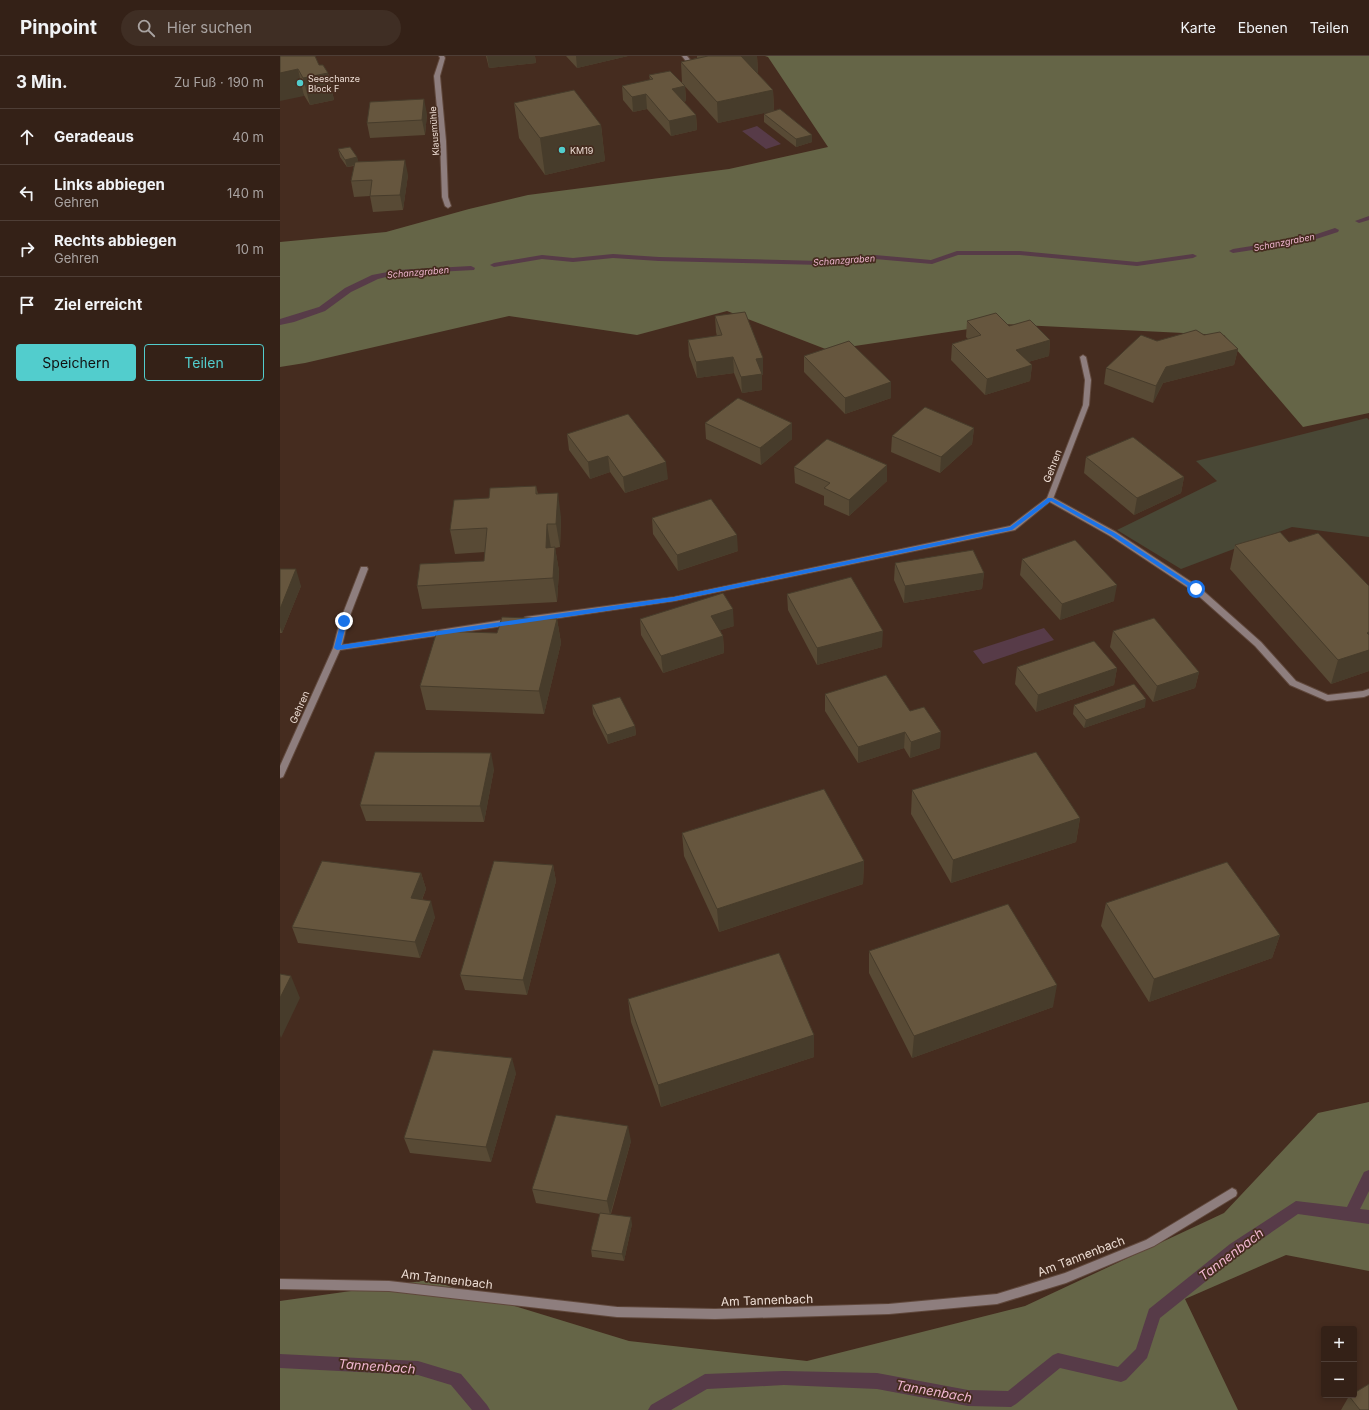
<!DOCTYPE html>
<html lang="de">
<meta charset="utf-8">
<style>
:root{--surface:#342117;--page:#3f2e24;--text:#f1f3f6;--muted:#a9a3a1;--line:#4e3e36;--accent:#52cdcd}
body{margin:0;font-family:Inter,sans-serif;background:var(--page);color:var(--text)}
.controls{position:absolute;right:12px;bottom:12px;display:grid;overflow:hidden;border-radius:4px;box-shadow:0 2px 6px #0003}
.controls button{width:36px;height:36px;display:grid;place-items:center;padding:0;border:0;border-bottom:1px solid var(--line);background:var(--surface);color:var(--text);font:20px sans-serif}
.stop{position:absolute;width:12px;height:12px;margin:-9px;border:3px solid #1a73e8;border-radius:50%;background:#fff}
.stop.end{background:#1a73e8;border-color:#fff;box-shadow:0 1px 4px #0008}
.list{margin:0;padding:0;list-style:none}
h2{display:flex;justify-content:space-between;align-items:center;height:52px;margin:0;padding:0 16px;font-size:17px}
h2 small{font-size:13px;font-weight:400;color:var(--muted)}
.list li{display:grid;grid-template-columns:26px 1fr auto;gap:12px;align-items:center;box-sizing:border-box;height:56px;padding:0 16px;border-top:1px solid var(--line)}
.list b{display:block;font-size:15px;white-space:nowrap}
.list p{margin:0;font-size:13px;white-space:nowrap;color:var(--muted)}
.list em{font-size:13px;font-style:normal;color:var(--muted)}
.actions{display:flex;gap:8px;padding:12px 16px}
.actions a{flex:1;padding:9px 0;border:1px solid var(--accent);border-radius:4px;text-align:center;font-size:14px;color:var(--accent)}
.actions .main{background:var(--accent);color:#111}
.icon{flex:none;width:22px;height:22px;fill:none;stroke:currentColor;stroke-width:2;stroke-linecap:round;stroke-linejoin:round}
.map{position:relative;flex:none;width:1089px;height:1354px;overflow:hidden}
header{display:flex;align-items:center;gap:24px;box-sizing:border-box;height:56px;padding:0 20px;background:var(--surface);border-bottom:1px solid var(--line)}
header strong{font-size:19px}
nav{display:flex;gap:22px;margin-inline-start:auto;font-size:14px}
.search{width:280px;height:36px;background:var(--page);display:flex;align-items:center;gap:10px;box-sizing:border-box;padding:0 14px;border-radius:22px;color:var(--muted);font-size:15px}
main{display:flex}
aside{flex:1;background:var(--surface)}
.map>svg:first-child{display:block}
</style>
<header>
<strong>Pinpoint</strong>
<div class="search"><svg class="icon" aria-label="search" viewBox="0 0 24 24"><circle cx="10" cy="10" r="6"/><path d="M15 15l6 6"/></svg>Hier suchen</div>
<nav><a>Karte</a><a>Ebenen</a><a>Teilen</a></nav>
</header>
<main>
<aside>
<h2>3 Min.<small>Zu Fuß · 190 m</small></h2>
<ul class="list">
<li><svg class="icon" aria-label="ahead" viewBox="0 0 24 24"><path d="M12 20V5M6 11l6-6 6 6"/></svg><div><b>Geradeaus</b></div><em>40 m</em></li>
<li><svg class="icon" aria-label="left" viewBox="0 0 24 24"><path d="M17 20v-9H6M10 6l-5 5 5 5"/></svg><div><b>Links abbiegen</b><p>Gehren</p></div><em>140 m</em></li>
<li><svg class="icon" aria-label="right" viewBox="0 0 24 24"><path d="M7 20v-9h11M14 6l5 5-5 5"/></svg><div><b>Rechts abbiegen</b><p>Gehren</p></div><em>10 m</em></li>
<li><svg class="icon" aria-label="arrive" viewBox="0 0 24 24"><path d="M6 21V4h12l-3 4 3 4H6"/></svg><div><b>Ziel erreicht</b></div></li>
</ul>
<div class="actions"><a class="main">Speichern</a><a>Teilen</a></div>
</aside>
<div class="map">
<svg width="1089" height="1354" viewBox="0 0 1089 1354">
<rect width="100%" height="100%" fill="#452c1f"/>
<path fill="#494836" d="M1087 362 1089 364V481L1012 471 901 513 837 474 937 425 916 405Z"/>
<path fill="#656547" d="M485 0H1089V357L1023 371 944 279 722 268 548 294 447 255 357 279 229 260 25 307 0 311V186L106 176 189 153 248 139 449 113 548 91 488 1Z
M1089 1046V1215L1006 1199 905 1243 958 1354H0V1245L149 1224 349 1285 527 1305 745 1250 944 1157 1038 1057Z"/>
<path fill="#573b48" d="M477 70 501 88 486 93 462 75Z
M764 572 774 584 703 608 693 595Z"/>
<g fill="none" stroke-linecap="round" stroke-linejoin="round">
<path fill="#573b48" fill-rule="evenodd" d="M1089 160V164L1079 167 1075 165Z
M1055 172 1059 174 1058 176 1030 185 953 197 949 195 953 193 1028 181Z
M677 195H740L857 206 913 198 917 200 913 202 857 210 740 199H678L652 208 595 203 542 209 379 205 333 202 293 206 262 203 214 211 210 209 214 207 262 199 293 202 333 198 379 201 542 205 595 199 651 204Z
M191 210 195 212 194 214 118 218 98 223 71 236 45 255 14 266 0 269V263L39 251 65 232 92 219 118 214Z
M1089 1114V1135L1080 1153 1089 1154V1168L1018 1158 960 1198 880 1262 867 1302 846 1324 841 1326 780 1312 736 1348 731 1351 688 1350 597 1333 504 1329 427 1333 391 1354H368L371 1349 425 1318 504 1315 597 1317 688 1334 728 1335 773 1299 778 1297 838 1311 856 1293 869 1253 950 1188 1016 1145 1067 1151 1084 1116Z
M0 1298 138 1305 181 1318 207 1349 210 1354H192L171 1329 138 1319 0 1312Z"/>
<defs>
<path id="lane" d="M768 441H772L836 476 919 531 981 586 1016 625 1048 639 1083 635 1089 633V639L1084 641 1047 645 1010 629 975 590 913 535 830 480 768 445 767 443Z"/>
<path id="street" d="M159 0H164L165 2 160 20 166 85 168 141 171 150 168 152 165 150 162 141 160 85 154 20 160 2Z
M402 0H407L416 11V13H412Z
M803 299 806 301 811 324 809 349 773 443 735 474 394 545 245 567 241 564 245 561 394 541 730 470 767 442 803 349 805 324 800 301Z
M81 511H87L88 513 68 565 62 589 230 563 234 566 230 569 60 594 4 719 3 721 0 722V710L53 592 60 565Z
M952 1132 956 1134 957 1137 956 1140 874 1190 786 1227 717 1248 609 1258 435 1263 337 1261 109 1235 0 1233V1223L109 1225 337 1251 435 1253 609 1248 717 1238 785 1217 866 1184Z"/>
</defs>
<use href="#lane" stroke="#60483c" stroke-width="2"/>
<use href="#street" stroke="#60483c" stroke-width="2"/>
<use href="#lane" fill="#8e7e7e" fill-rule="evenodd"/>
<use href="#street" fill="#8e7e7e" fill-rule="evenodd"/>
</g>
<path fill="#584a35" d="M0 0 39 9 48 17 54 44 30 49Z
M206 0H255L256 7 209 12Z
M286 0H348L297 12Z
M417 0H477L478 16 477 17 493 34 494 55 532 79V86L516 91 484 66V58L492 55 438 67 402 27 401 6 417 2Z
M369 19 405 30 406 45 403 46 416 59 417 74 391 80 367 53 353 56 343 44 342 30 370 24Z
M234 47 321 69 325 105 265 119 239 82Z
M147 58 145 79 90 82 87 67Z
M58 93 77 101 78 106 128 119 123 154 93 156 90 140 74 141 71 125 74 110 67 111 60 101Z
M435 260 483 318 482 319V334L462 337 454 317 417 322 409 300 408 284 437 280 436 276Z
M687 265 729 270 770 284 769 300 748 306 752 309 750 325 705 339 671 304 672 288 688 283 686 281Z
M924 279 958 293 954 309 883 327 873 347 824 328 826 312 877 285Z
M524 300 611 342 565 358 524 316Z
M425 367H512V383L481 409 426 383Z
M694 372 692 388 660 417 611 396 612 380Z
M287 378 388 423 345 437 330 416 310 423 289 394Z
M806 401 904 421 901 437 854 459 804 417Z
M514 411 607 425 569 460 544 449V440L515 427Z
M256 430 258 438 281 461 280 491 275 492 279 515 277 546 142 553 137 530 204 505 205 496 175 498 170 474 209 442Z
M372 462 458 495 398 515 373 478Z
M1009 486 1089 530V615L1051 628 950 513 955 489Z
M742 503 834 545 780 564 740 519Z
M615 507 704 517 702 533 624 547 614 524Z
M0 513 21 530 2 577H0Z
M507 538 602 591 537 609 508 554Z
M277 563 281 587 264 658 146 654 140 630 217 577Z
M360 563 454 570 440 574 443 580 444 597 383 617 361 579Z
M833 575 919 616 915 632 873 646 830 591Z
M737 611 837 612 834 629 756 656 735 628Z
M545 638 630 655 660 692 630 702 624 692 578 707 545 655Z
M312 649 355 670 356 679 328 688 313 658Z
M794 649 865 651 804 672 793 658Z
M214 713 204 766 86 765 80 749Z
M632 734 800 762 796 786 671 827 631 758Z
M402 777 584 805 583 828 439 876 404 800Z
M273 809 276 825 247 939 185 934 180 919Z
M141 817 146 833 142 844 155 861 140 902 18 887 12 871Z
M826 847 1000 879 992 902 869 946 821 870Z
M589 895 773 951 632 1002 589 917Z
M348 943 534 1001 381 1051 351 966Z
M236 1017 211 1106 130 1097 124 1082Z
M351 1085 331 1158 352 1168 344 1205 312 1201 311 1194 320 1158 256 1147 252 1133Z
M1069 1340 1089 1354H1061Z"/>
<path fill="#473c2b" d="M207 0H255L256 7 209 12Z
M296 0H348L297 12Z
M460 0H477L478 16 461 20Z
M18 13 24 40 0 45V17Z
M48 17 54 44 30 49 23 22Z
M405 30 406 45 393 48 392 33Z
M493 34 494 55 438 67 437 46Z
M366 38 367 53 353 56 352 41Z
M144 43 147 58 145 79 142 64Z
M416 59 417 74 391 80 389 65Z
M321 69 325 105 265 119 260 82Z
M532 79V86L516 91V83Z
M77 101 79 108 67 111 65 104Z
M125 104 128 119 123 154 120 139Z
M770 284 769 300 734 310 736 294Z
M958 293 954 309 883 327 873 347 876 330 886 311Z
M453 301 454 317 417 322 416 306Z
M483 302V318L482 319V334L462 337 461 321 476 303Z
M752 309 750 325 705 339 707 323Z
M611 326V342L565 358V342Z
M512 367V383L481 409 480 392Z
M694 372 692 388 660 417 661 401Z
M328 400 330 416 310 423 308 406Z
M386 406 388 423 345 437 343 421Z
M607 409V425L569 460V444Z
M904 421 901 437 854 459 857 442Z
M278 437 281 461 280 491 276 468Z
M267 468 271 492H266Z
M457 479 458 495 398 515 397 499Z
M275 491 279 515 277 546 273 522Z
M16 513 21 530 2 577 0 571V553Z
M704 517 702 533 624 547 625 530Z
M837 529 834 545 780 564 782 548Z
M453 553 454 570 432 577 431 560Z
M277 563 281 587 264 658 259 635Z
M603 575 602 591 537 609V592Z
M1089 576V615L1051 628 1058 604 1087 577Z
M443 580 444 597 383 617 381 600Z
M837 612 834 629 756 656 758 639Z
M919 616 915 632 873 646 877 630Z
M866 643 865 651 804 672 806 664Z
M355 670 356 679 328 688 327 679Z
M625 676 624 692 578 707V691Z
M661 676 660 692 630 702 631 686Z
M211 697 214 713 204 766 200 750Z
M800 762 796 786 671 827 673 804Z
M584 805 583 828 439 876 437 853Z
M273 809 276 825 247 939 243 924Z
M141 817 146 833 136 858 131 842Z
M151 845 155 861 140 902 135 886Z
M1000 879 992 902 869 946 874 923Z
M11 920 20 942 1 982 0 979V942Z
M777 929 773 951 632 1002 634 980Z
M534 979V1001L381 1051 378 1029Z
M232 1002 236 1017 211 1106 206 1091Z
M348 1070 351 1085 330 1159 327 1145Z
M351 1161 352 1168 344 1205 342 1198Z"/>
<path fill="#66563e" stroke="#473c2b" d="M0 0H35L39 9H43L48 17 23 22 18 13 0 17Z
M428 0H461L493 34 437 46 401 6Z
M390 15 405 30 392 33 416 59 389 65 366 38 352 41 342 30 373 23 369 19Z
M294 34 321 69 260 82 234 47Z
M144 43 142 64 87 67 90 46Z
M500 53 532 79 516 83 484 58Z
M70 91 77 101 65 104 58 93Z
M125 104 120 139 90 140 92 124 71 125 75 106Z
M465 256 483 302 476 303 482 318 461 321 453 301 416 306 408 284 442 279 435 260Z
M716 257 729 270 750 264 770 284 736 294 752 309 707 323 672 288 701 279 687 265Z
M916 274 924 279 940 276 958 293 886 311 876 330 826 312 861 279 877 285Z
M569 285 611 326 565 342 524 300Z
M458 342 512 367 480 392 425 367Z
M645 351 694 372 661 401 612 380Z
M348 358 386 406 343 421 328 400 308 406 287 378Z
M853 381 904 421 857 442 806 401Z
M547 383 607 409 569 444 544 432 550 427 514 411Z
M256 430V438L278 437 276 468H267L266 492 275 491 273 522 137 530 140 508 204 505 207 472 170 474 174 444 209 442 210 432Z
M431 443 457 479 397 499 372 462Z
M1000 476 1009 486 1038 477 1089 530V576L1087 577 1089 579V594L1058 604 955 489Z
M795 484 837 529 782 548 742 503Z
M693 494 704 517 625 530 615 507Z
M0 513H16L0 553Z
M571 521 603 575 537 592 507 538Z
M443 537 453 553 431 560 443 580 381 600 360 563Z
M222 561 277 563 259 635 140 630 157 575 217 577Z
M874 562 919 616 877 630 833 575Z
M814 585 837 612 758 639 737 611Z
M606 619 630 655 644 651 661 676 631 686 625 676 578 691 545 638Z
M854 628 866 643 806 664 794 649Z
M340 641 355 670 327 679 312 649Z
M95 696 211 697 200 750 80 749Z
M756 696 800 762 673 804 632 734Z
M544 733 584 805 437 853 402 777Z
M42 805 141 817 131 842 151 845 135 886 12 871Z
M214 805 273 809 243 924 180 919Z
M947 806 1000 879 874 923 826 847Z
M728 848 777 929 634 980 589 895Z
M499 897 534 979 378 1029 348 943Z
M0 918 11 920 0 942Z
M153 994 232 1002 206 1091 124 1082Z
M276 1059 348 1070 327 1145 252 1133Z
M320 1157 351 1161 342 1198 311 1194Z
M1089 1328V1354H1080L1069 1340 1071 1339H1074V1337Z"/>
<path fill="#1a73e8" d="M768 442H772L835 477 919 533 914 534 831 479 771 445 732 474 394 545 57 594 54 592 61 565 64 563 67 565 61 589 394 541 730 471Z"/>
<g fill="#52cdcd" stroke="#452c1f" stroke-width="1.5">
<circle cx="20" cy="27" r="4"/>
<circle cx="282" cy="94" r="4"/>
</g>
<g text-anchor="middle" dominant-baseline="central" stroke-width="3.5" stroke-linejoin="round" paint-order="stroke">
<g font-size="9" fill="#eeded5" stroke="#452c1f" text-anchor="start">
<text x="28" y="22">Seeschanze<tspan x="28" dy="10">Block F</tspan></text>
<text x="290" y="94">KM19</text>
</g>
<g font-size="9" fill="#eeded5" stroke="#452c1f">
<text transform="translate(154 75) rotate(-94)">Klausmühle</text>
</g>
<g font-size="9" font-style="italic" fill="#efb5cf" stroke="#452c1f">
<text transform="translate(1004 186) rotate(-11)">Schanzgraben</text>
<text transform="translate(564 204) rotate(-4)">Schanzgraben</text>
<text transform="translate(138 216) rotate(-5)">Schanzgraben</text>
</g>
<g font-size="10" fill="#eeded5" stroke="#452c1f">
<text transform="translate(772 410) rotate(-69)">Gehren</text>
<text transform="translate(19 651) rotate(-66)">Gehren</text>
</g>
<g font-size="12" fill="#eeded5" stroke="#452c1f">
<text transform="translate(801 1200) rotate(-21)">Am Tannenbach</text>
<text transform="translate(167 1223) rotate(7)">Am Tannenbach</text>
<text transform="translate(487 1244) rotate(-2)">Am Tannenbach</text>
</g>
<g font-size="13" font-style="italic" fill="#efb5cf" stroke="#452c1f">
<text transform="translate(951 1198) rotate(-37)">Tannenbach</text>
<text transform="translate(97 1310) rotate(4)">Tannenbach</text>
<text transform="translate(654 1335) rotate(10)">Tannenbach</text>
</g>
</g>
</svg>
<div class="controls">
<button>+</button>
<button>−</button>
</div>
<div class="stop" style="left:916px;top:533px"></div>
<div class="stop end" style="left:64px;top:565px"></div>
</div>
</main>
